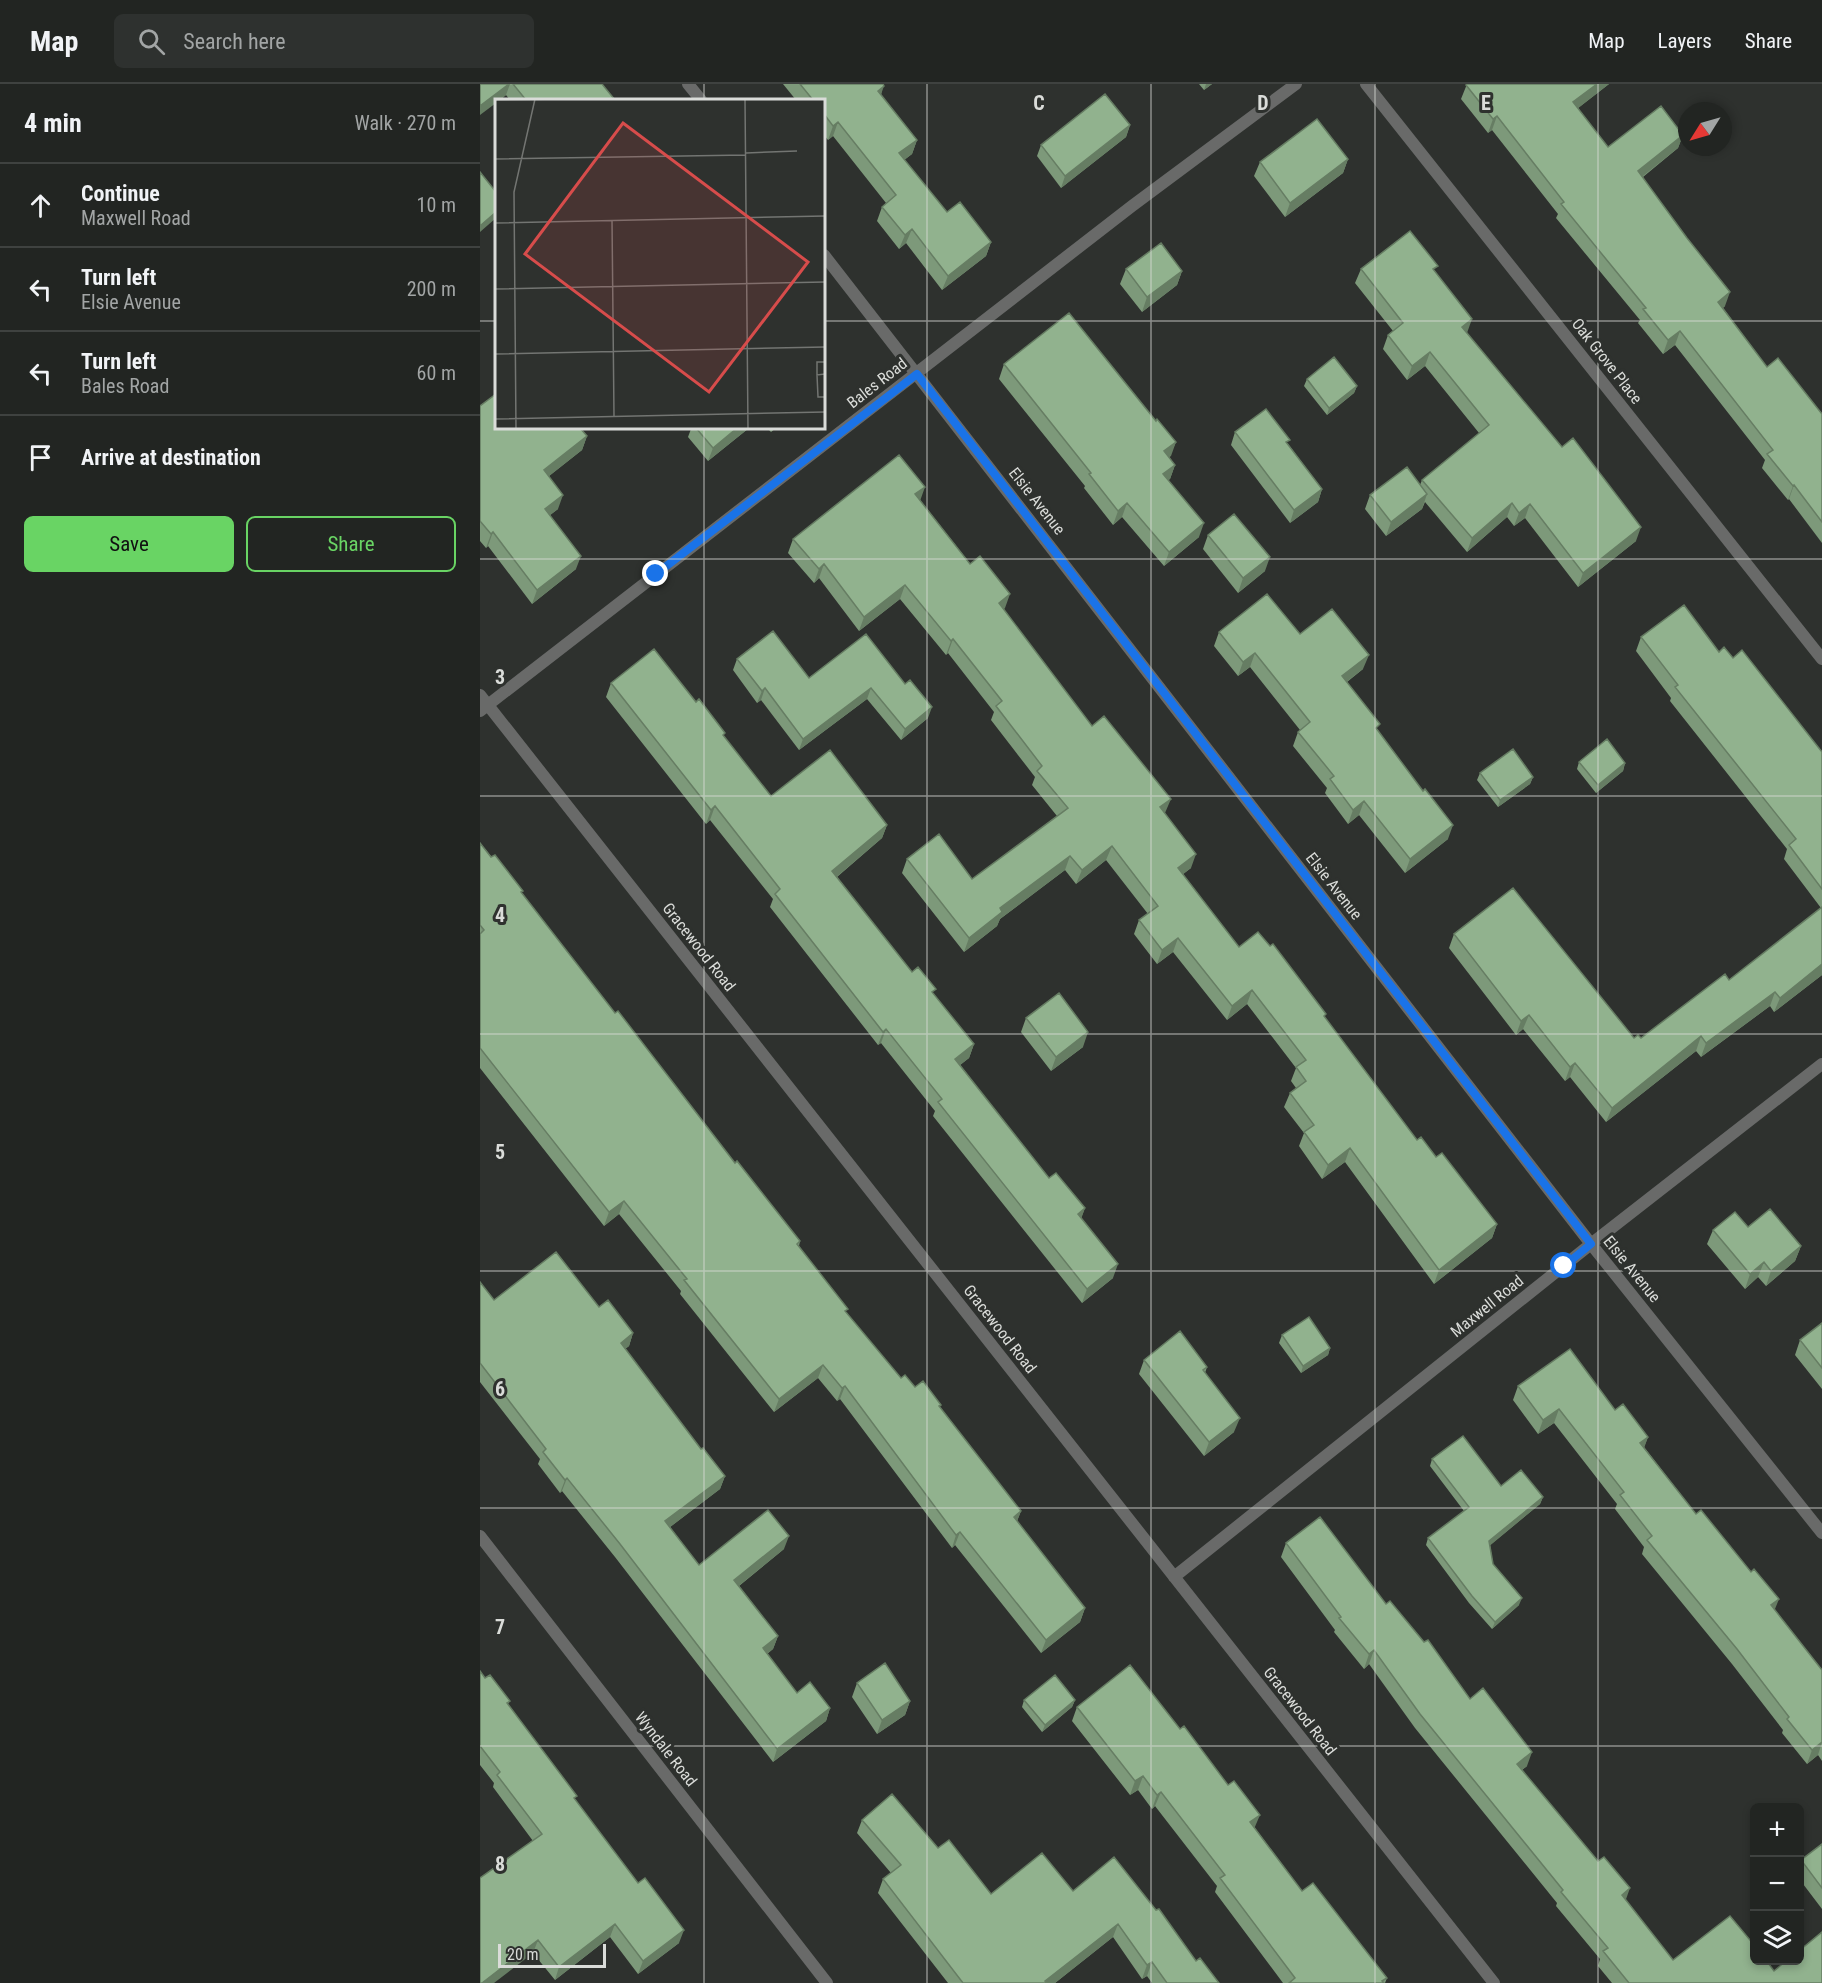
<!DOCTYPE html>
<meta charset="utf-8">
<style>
:root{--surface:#222522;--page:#2e312f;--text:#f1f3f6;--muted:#a2a5a5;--line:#3f4240;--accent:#69d464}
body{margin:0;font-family:"Roboto Condensed",sans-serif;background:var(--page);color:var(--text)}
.controls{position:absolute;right:18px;bottom:18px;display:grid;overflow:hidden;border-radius:9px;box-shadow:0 3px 9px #0003}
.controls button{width:54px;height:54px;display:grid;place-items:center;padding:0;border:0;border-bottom:2px solid var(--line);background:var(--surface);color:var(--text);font:30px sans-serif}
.compass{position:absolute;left:1198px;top:18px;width:54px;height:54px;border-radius:50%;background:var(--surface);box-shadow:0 3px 9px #0003;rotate:233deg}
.scale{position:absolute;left:18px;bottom:15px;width:108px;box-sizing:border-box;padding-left:6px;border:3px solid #dadcd9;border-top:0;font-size:16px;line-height:21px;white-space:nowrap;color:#dadcd9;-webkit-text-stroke:4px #2e312e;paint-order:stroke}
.stop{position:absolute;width:18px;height:18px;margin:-14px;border:4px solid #1a73e8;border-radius:50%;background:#fff}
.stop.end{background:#1a73e8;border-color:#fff;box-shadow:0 2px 6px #0008}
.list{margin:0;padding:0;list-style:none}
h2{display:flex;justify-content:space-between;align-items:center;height:78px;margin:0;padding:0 24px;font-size:26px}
h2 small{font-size:20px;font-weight:400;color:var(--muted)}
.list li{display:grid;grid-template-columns:39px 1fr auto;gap:18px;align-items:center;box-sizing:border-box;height:84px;padding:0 24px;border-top:2px solid var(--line)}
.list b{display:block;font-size:22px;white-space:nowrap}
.list p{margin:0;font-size:20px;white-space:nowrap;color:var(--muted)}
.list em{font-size:20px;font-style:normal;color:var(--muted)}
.actions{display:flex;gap:12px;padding:18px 24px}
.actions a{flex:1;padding:14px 0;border:2px solid var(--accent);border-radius:9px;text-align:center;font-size:21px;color:var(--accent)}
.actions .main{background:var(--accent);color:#111}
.icon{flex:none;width:33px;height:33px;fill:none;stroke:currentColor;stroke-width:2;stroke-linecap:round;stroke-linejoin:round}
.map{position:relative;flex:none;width:1342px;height:1899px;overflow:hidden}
header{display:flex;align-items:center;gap:36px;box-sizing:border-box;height:84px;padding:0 30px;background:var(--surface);border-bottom:2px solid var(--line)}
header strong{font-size:28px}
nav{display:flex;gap:33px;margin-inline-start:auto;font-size:21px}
.search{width:420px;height:54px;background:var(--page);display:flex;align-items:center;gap:15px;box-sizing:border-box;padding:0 21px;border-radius:9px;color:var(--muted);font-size:22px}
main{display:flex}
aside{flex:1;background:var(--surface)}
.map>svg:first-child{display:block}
</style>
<header>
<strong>Map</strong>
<div class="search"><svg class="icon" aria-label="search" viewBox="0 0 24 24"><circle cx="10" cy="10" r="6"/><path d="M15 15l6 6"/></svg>Search here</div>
<nav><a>Map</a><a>Layers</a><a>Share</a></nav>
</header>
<main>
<aside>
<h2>4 min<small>Walk · 270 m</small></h2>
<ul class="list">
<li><svg class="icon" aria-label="ahead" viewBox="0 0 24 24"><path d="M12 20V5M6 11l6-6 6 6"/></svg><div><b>Continue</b><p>Maxwell Road</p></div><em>10 m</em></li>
<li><svg class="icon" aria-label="left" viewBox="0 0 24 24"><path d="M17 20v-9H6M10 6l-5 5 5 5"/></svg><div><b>Turn left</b><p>Elsie Avenue</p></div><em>200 m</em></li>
<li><svg class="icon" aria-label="left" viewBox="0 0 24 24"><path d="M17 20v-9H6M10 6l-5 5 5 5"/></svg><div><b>Turn left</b><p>Bales Road</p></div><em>60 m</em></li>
<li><svg class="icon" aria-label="arrive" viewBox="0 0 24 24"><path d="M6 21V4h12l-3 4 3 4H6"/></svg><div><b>Arrive at destination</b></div></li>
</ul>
<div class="actions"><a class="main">Save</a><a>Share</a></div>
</aside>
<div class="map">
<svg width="1342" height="1899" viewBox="0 0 1342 1899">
<rect width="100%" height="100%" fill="#2e312e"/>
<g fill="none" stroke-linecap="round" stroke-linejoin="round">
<path stroke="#696a69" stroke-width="12" d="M208 0 221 16
M886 0 1342 575
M344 171 1111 1160 1342 1449
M0 611 1014 1899
M0 627 652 122 816 0
M0 1452 347 1899
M694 1493 1111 1160 1342 980"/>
</g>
<path fill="#7d997a" d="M0 0H122L135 16H30L26 11 20 16H16Z
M303 0H403L401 11 437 56 432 70 424 76 467 128 511 158 506 172 462 206 426 159 419 165 397 137 402 123 406 119 353 52 348 56 344 51V16H316Z
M719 0H732L724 6Z
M987 0H1129L1098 24 1128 63 1203 51 1198 64 1163 93 1245 222 1243 224 1287 283 1342 330V459L1309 415 1308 416 1282 384 1285 376 1195 261 1183 270 1158 239 1160 236 1076 134 1078 130 1012 46 1008 49 981 15Z
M650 41 646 53 581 104 557 72 561 61Z
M868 75 863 89 805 133 774 92 780 78Z
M646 185 702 187 697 201 662 228 640 200Z
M881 185 955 188 987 249 1156 457 1098 503 1045 434 1034 442 1027 433 987 468 945 418 942 425 906 452 885 425 890 411 940 401 942 396 999 349 945 282 927 296 903 265 908 251 913 247 875 199Z
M524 280 676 337 696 358 689 373 695 381 690 395 688 396 719 453 684 482 642 433 633 441 604 404 605 402 519 295Z
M827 295 877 302 874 309 847 331 824 302Z
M0 322 107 352 102 366 69 392 78 425 70 431 96 485 52 520 8 462 6 464 0 457Z
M210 344H269L228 377 208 353 211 345Z
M287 344H296L291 348Z
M755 348 808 360 842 405 838 418 810 439 751 361Z
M440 416 525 524 523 525 612 642 685 729 684 730 711 784 703 790 759 863 845 934 937 1056 956 1073 1017 1140 1012 1154 954 1200 865 1078 842 1095 819 1062 824 1049 804 1023 810 1009 816 1004 811 997 816 984 767 920 747 936 693 868 677 880 654 850 659 836 668 830 626 776 596 800 585 786 520 835 517 842 484 868 422 789 427 775 492 795 577 732 552 701 555 693 511 636 514 628 468 569 466 571 420 515 379 547 339 494 334 499 308 469 313 455Z
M728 451 785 487 758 509 723 465Z
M739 548 820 550 883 585 867 598 968 755 925 789 879 731 868 740 845 709 847 704 813 662 818 648 820 646 770 583 758 592 734 562Z
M386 550 448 634 421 656 387 615 319 666 281 616 277 619 253 586 257 575 329 594Z
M1161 553 1239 568 1253 574 1342 668V891L1294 928 1290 922 1221 973 1216 967 1126 1038 1090 993 1085 997 1043 945 1036 951 969 864 974 850 1154 954H1161L1249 896 1341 824 1304 775 1307 765 1190 617 1191 614 1156 567Z
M131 599 216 618 291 712 407 741 402 754 357 793 432 888 454 911 494 960 489 974 480 981 569 1094 605 1124 601 1134 633 1194 602 1219 453 1032 455 1027 401 959 398 961 290 823 293 815 230 736 226 740 126 613Z
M1099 678 1145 679 1143 687 1116 709 1097 685Z
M1000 689 1053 693 1050 700 1018 723 997 696Z
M0 759 42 809 135 929 255 1079 320 1157 319 1162 366 1229 421 1294 461 1321 460 1323 541 1427 537 1437 605 1524 600 1538 561 1569 475 1461 472 1464 360 1315 357 1317 338 1294 294 1328 200 1210 201 1207 139 1130 124 1142 0 984Z
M546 934 603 963 571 987 541 948Z
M1268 1143 1321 1162 1315 1177 1286 1202 1278 1193 1265 1205 1227 1160 1233 1146Z
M0 1198 14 1216 119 1223 153 1249 149 1262 145 1265 221 1365 245 1392 240 1405 190 1443 219 1481 304 1465 259 1502 298 1552 293 1565 287 1570 317 1609 350 1624 346 1637 293 1678 135 1473 82 1407 80 1409 58 1380 60 1375 0 1298Z
M1342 1239V1305L1315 1271 1320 1256Z
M802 1251 850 1264 848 1271 821 1289 799 1259Z
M664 1276 727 1283 725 1289 754 1348 724 1372 659 1290Z
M1038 1302 1135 1326 1168 1353 1164 1363 1216 1430 1295 1526 1342 1586V1677L1338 1671 1327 1680 1302 1649 1303 1646 1252 1580 1162 1470 1164 1463 1135 1425 1137 1420 1074 1339 1058 1350 1033 1316Z
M952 1375 1021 1402 1063 1413 1060 1420 1010 1461 1013 1480 1039 1521 1012 1545 989 1519 946 1461 948 1454 984 1427 950 1382Z
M806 1459 906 1520 990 1615 1047 1682 1042 1686 1193 1876 1294 1887 1342 1899H1132L1118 1882 1120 1875 1076 1822 1077 1819 935 1644 889 1580 884 1585 854 1548 855 1546 801 1473Z
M0 1587 5 1594 30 1617 28 1620 96 1717 199 1859 158 1890 130 1853 75 1896 53 1869V1757L13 1703 14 1699 0 1681Z
M377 1599 430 1617 425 1631 397 1650 372 1613Z
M544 1616H595L592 1623 562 1648 542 1623Z
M597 1623 775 1744 822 1807 907 1894 905 1899H803L735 1808 737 1802 675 1722 672 1725 658 1706 650 1711 592 1637Z
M382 1736 458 1764 511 1810 593 1807 716 1877 739 1899H672L667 1892 662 1895 633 1853 575 1899H468L398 1809 403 1795 411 1789 377 1749Z
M1342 1760V1825L1320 1796V1780L1321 1776Z"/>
<path fill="#667d63" d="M29 0H30L26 11 20 16H16V19L0 31V22Z
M726 0H732L724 6Z
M1117 0H1129L1088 32 1093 18Z
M404 2 399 16 398 7Z
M1017 32 1012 46 1008 49 1013 35Z
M358 38 353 52 348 56 353 42Z
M650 41 646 53 581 104 585 92Z
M1203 51 1198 64 1153 100 1158 87Z
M437 56 432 70 414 84 419 69Z
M868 75 863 89 805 133 810 119Z
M16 128V134L0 148V142Z
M432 145 426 159 419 165 425 151Z
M511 158 506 172 462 206 468 192Z
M702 187 697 201 662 228 667 213Z
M1250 208 1245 222 1233 231 1238 218Z
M992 235 987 249 982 243Z
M1200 247 1195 261 1183 270 1188 256Z
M950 268 945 282 927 296 932 282Z
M877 302 874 309 847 331 849 324Z
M257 344H269L228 377 233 364Z
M107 352 102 366 59 400 64 386Z
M696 358 691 372 679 381 684 367Z
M695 381 690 395 678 404 683 390Z
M1314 401 1309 415 1308 416 1313 402Z
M445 403 440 417 435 410Z
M842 405 838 418 810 439 814 426Z
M947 410 942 425 906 452 911 438Z
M83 411 78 425 60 439 65 425Z
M647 419 642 433 633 441 638 427Z
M1032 419 1027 433 987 468 992 454Z
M1050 420 1045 434 1034 442 1039 429Z
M724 439 719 453 684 482 689 468Z
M1161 443 1156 457 1098 503 1103 489Z
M13 448 8 462 6 464 11 450Z
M101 472 96 485 52 520 57 506Z
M790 473 785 487 758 509 763 494Z
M344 480 339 494 334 499 339 485Z
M425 501 420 515 379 547 384 533Z
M530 510 525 524 513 533 519 519Z
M473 555 468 569 466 571 471 557Z
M775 569 770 583 758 592 763 578Z
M889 571 883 585 856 606 862 592Z
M285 604 281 616 277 619 282 607Z
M391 604 387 615 319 666 323 655Z
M452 623 448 634 421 656 425 645Z
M1145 679 1143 687 1116 709 1118 701Z
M1053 693 1050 700 1018 723 1020 716Z
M691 715 685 729 674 737 680 723Z
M884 717 879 731 868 740 873 726Z
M235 722 230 736 226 740 231 726Z
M407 741 402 754 347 801 352 787Z
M973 741 968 755 925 789 930 775Z
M632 762 626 776 596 800 602 786Z
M716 770 711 784 693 798 698 784Z
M590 772 585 786 520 835 517 842 484 868 489 854 520 824Z
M698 854 693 868 677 880 682 866Z
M1342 880V891L1294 928 1300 914Z
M772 906 767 920 747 936 752 922Z
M1295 908 1290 922 1221 973 1226 959Z
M1049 931 1043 945 1036 951 1041 937Z
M406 945 401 959 398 961 403 948Z
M608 948 603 963 571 987 576 973Z
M1221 952 1216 967 1126 1038 1132 1024Z
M494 960 489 974 470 989 475 975Z
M1095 979 1090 993 1085 997 1090 983Z
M870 1064 865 1078 842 1095 848 1081Z
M144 1117 139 1130 124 1142 129 1128Z
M605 1124 600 1138 598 1130Z
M1017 1140 1012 1154 954 1200 959 1186Z
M1321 1162 1315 1177 1286 1202 1291 1187Z
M1284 1178 1278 1193 1265 1205 1270 1190Z
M638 1180 633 1194 602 1219 607 1205Z
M153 1249 149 1262 136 1272 141 1259Z
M850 1264 848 1271 821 1289 823 1282Z
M343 1281 338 1294 294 1328 299 1315Z
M365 1302 360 1315 357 1317 362 1304Z
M1079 1325 1074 1339 1058 1350 1063 1336Z
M760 1334 754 1348 724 1372 729 1358Z
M1168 1353 1163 1367 1160 1359Z
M245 1392 240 1405 181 1450 185 1437Z
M87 1394 82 1407 80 1409 85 1396Z
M1063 1413 1060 1420 1007 1464 1009 1457Z
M541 1427 536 1440 534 1433Z
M480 1448 475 1461 472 1464 476 1451Z
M309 1452 304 1465 250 1509 254 1496Z
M1042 1514 1039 1521 1012 1545 1015 1538Z
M1299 1515 1293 1530 1291 1521Z
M605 1524 600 1538 561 1569 566 1556Z
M298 1552 293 1565 278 1577 283 1564Z
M894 1566 889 1580 884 1585 889 1570Z
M595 1616 592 1623 562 1648 565 1641Z
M430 1617 425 1631 397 1650 402 1636Z
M350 1624 346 1637 293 1678 297 1665Z
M1342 1658 1338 1671 1327 1680 1332 1666Z
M1052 1668 1047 1682 1032 1694 1037 1680Z
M663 1692 658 1706 650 1711 655 1697Z
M681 1708 675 1722 672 1725 677 1711Z
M780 1731 774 1745 770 1738Z
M1150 1804 1145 1818 1142 1811Z
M135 1840 130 1853 75 1896 79 1883Z
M638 1840 633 1853 575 1899H565V1897Z
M204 1846 199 1859 158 1890 163 1877Z
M58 1856 53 1869 14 1899H2Z
M672 1878 667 1892 662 1895 667 1881Z"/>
<path fill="#91b28e" stroke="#667d63" stroke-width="1.5" d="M0 0H29L0 22Z
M33 0H122L135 16H46Z
M320 0H403L404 2 398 7 437 56 419 69 467 128 480 118 511 158 468 192 432 145 425 151 402 123 416 111 358 38 353 42 344 30V16H333Z
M987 0H1117L1093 18 1128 63 1181 22 1203 51 1158 87 1207 154 1250 208 1238 218 1287 283 1298 274 1342 330V438L1314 401 1313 402 1287 370 1293 366 1200 247 1188 256 1163 225 1166 224 1081 120 1084 118 1017 32 1013 35 986 1Z
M625 10 650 41 585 92 561 61Z
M837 35 868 75 810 119 780 78Z
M0 88 16 108V128L0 142Z
M930 147 958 182 953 185 992 235 982 243 1082 363 1093 354 1161 443 1103 489 1050 420 1039 429 1032 419 992 454 942 396 1009 341 950 268 932 282 908 251 923 239 881 185Z
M681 159 702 187 667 213 646 185Z
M589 229 676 337 677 335 696 358 684 367 695 381 683 390 724 439 689 468 647 419 638 427 609 390 611 389 524 280Z
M854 273 877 302 849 324 827 295Z
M16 310V344H100L107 352 64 386 83 411 65 425 101 472 57 506 13 448 11 450 0 437V322Z
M786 325 810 356 806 358 842 405 814 426 755 348Z
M216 344H257L233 364Z
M419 371 445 403 435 410 490 480 500 472 530 510 519 519 612 642 624 632 691 715 680 723 716 770 698 784 759 863 778 848 790 862 793 860 846 930 844 932 937 1056 941 1053 956 1073 962 1069 1017 1140 959 1186 870 1064 848 1081 824 1048 834 1041 810 1009 826 997 816 983 826 976 772 906 752 922 698 854 682 866 659 836 678 822 632 762 602 786 590 772 520 824 522 828 489 854 427 775 459 750 492 795 588 724 557 687 562 682 516 622 522 617 473 555 471 557 425 501 384 533 344 480 339 485 313 455Z
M927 383 947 410 911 438 890 411Z
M754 430 790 473 763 494 728 451Z
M787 510 820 550 852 525 889 571 862 592 900 640 896 644 943 707 945 705 973 741 930 775 884 717 873 726 850 695 854 692 818 648 830 638 775 569 763 578 739 548Z
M1204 521 1239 568 1244 563 1253 574 1262 566 1342 668V805L1309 761 1316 755 1195 603 1198 601 1161 553Z
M293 547 329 594 386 550 425 600 430 596 452 623 425 645 391 604 323 655 285 604 282 607 257 575Z
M174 565 216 618 219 615 245 649 243 651 291 712 350 666 407 741 352 787 432 888 438 883 456 905 452 908 494 960 475 975 569 1094 576 1089 605 1124 598 1130 638 1180 607 1205 458 1018 462 1015 406 945 403 948 295 810 300 805 235 722 231 726 131 599Z
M1127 655 1145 679 1118 701 1099 678Z
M1033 665 1053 693 1020 716 1000 689Z
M0 759 11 773 15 771 43 807 41 808 135 929 138 927 255 1079 257 1077 320 1157 317 1160 368 1225 365 1227 421 1294 425 1291 435 1303 443 1297 461 1321 459 1322 541 1427 534 1433 605 1524 566 1556 480 1448 476 1451 365 1302 362 1304 343 1281 299 1315 204 1196 207 1195 144 1117 129 1128 0 964V850L4 846 0 841Z
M1033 804 1154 954 1158 951 1161 954 1245 890 1249 896 1342 823V880L1300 914 1295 908 1226 959 1221 952 1132 1024 1095 979 1090 983 1049 931 1041 937 974 850Z
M579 909 608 948 576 973 546 934Z
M1290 1125 1321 1162 1291 1187 1284 1178 1270 1190 1233 1146 1255 1128 1268 1143Z
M76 1168 119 1223 128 1216 153 1249 141 1259 221 1365 223 1364 245 1392 185 1437 219 1481 288 1426 309 1452 254 1496 298 1552 283 1564 317 1609 330 1598 350 1624 297 1665 140 1460 87 1394 85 1396 63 1368 66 1365 0 1279V1198L14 1216Z
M829 1233 850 1264 823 1282 802 1251Z
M1342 1239V1284L1320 1256Z
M700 1247 727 1283 723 1286 760 1334 729 1358 664 1276Z
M1090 1265 1135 1326 1143 1320 1168 1353 1160 1359 1216 1430 1221 1426 1271 1488 1274 1485 1299 1515 1291 1521 1342 1586V1658L1332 1666 1307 1635 1309 1633 1257 1565 1167 1456 1172 1452 1140 1411 1144 1408 1079 1325 1063 1336 1038 1302Z
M983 1352 1021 1402 1041 1386 1063 1413 1009 1457 1013 1480 1042 1514 1015 1538 992 1512 948 1454 989 1423 952 1375Z
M840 1433 906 1520 910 1517 944 1558 948 1556 990 1615 1003 1604 1052 1668 1037 1680 1118 1777 1124 1773 1150 1804 1142 1811 1193 1876 1250 1832 1275 1862V1876H1286L1294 1887 1307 1876H1320V1866L1342 1848V1899H1149L1123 1867 1128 1864 1081 1808 1083 1806 940 1630 894 1566 889 1570 859 1534 861 1533 806 1459Z
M405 1579 430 1617 402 1636 377 1599Z
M650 1581 700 1645 704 1642 748 1701 754 1697 780 1731 770 1738 822 1807 833 1799 907 1894 902 1897 904 1899H809L815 1894 740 1794 745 1791 681 1708 677 1711 663 1692 655 1697 597 1623Z
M0 1587 5 1594 10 1591 30 1617 27 1619 97 1712 94 1714 158 1799 165 1794 204 1846 163 1877 135 1840 79 1883 58 1856 2 1899H0V1794L62 1750 17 1691 20 1688 0 1662Z
M575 1591 595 1616 565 1641 544 1616Z
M412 1710 458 1764 469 1756 511 1810 562 1769 593 1807 634 1773 676 1826 679 1825 716 1877 720 1874 739 1899H687L672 1878 667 1881 638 1840 565 1897 567 1899H483L403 1795 421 1781 382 1736Z
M1342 1760V1804L1321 1776Z"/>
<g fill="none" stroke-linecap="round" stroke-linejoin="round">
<path stroke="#1a73e8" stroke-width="8" d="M176 490 437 290 1111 1160 1084 1182"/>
</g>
<path fill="none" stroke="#dadcd9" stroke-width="1.5" stroke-opacity="0.55" d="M224 0V16M447 0V1899M671 0V1899M895 0V1899M1118 0V1899M0 237H16M344 237H1342M224 344V1899M0 475H1342M0 712H1342M0 950H1342M0 1187H1342M0 1424H1342M0 1662H1342"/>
<g text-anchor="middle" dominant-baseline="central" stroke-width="6" stroke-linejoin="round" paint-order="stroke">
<g font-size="16" fill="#dadcd9" stroke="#2e312e">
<text transform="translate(1127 277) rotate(52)">Oak Grove Place</text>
<text transform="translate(397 299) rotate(-38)">Bales Road</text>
<text transform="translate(557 417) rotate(52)">Elsie Avenue</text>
<text transform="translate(854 802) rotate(52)">Elsie Avenue</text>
<text transform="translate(219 863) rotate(52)">Gracewood Road</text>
<text transform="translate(1152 1185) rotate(51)">Elsie Avenue</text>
<text transform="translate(1007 1222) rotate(-39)">Maxwell Road</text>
<text transform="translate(520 1245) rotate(52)">Gracewood Road</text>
<text transform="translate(820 1627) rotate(52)">Gracewood Road</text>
<text transform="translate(186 1665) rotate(52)">Wyndale Road</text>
</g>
</g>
<g transform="translate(15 15)">
<rect width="330" height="330" fill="#2e312e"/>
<path fill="none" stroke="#737572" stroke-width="1.5" d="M250 0 253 330M0 1 70 0M251 54 302 52M0 60 251 56M117 121 119 317M0 124 330 117M0 190 330 183M0 255 330 248M330 263H322V276L330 275M322 276 323 298H330M0 320 330 313M21 330 19 93 40 0"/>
<path fill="#d74c4b" fill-opacity="0.15" stroke="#d74c4b" stroke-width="3" d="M128 24 313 163 214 293 30 155Z"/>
<rect width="330" height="330" fill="none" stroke="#dadcd9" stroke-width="3"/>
</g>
<g font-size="20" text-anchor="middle" font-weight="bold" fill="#dadcd9" stroke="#2e312e" stroke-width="6" stroke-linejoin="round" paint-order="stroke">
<text x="559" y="26">C</text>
<text x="783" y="26">D</text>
<text x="1006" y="26">E</text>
<text x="20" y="600">3</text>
<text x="20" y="838">4</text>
<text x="20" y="1075">5</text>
<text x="20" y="1312">6</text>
<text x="20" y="1550">7</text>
<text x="20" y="1787">8</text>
</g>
</svg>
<div class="controls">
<button>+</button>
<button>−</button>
<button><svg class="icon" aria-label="layers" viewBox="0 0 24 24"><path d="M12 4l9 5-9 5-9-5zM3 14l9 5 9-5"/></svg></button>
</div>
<svg class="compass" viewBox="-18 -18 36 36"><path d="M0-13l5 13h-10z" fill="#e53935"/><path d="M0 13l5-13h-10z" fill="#a2a5a5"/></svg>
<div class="scale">20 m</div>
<div class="stop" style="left:1084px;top:1182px"></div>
<div class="stop end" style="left:176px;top:490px"></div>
</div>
</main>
